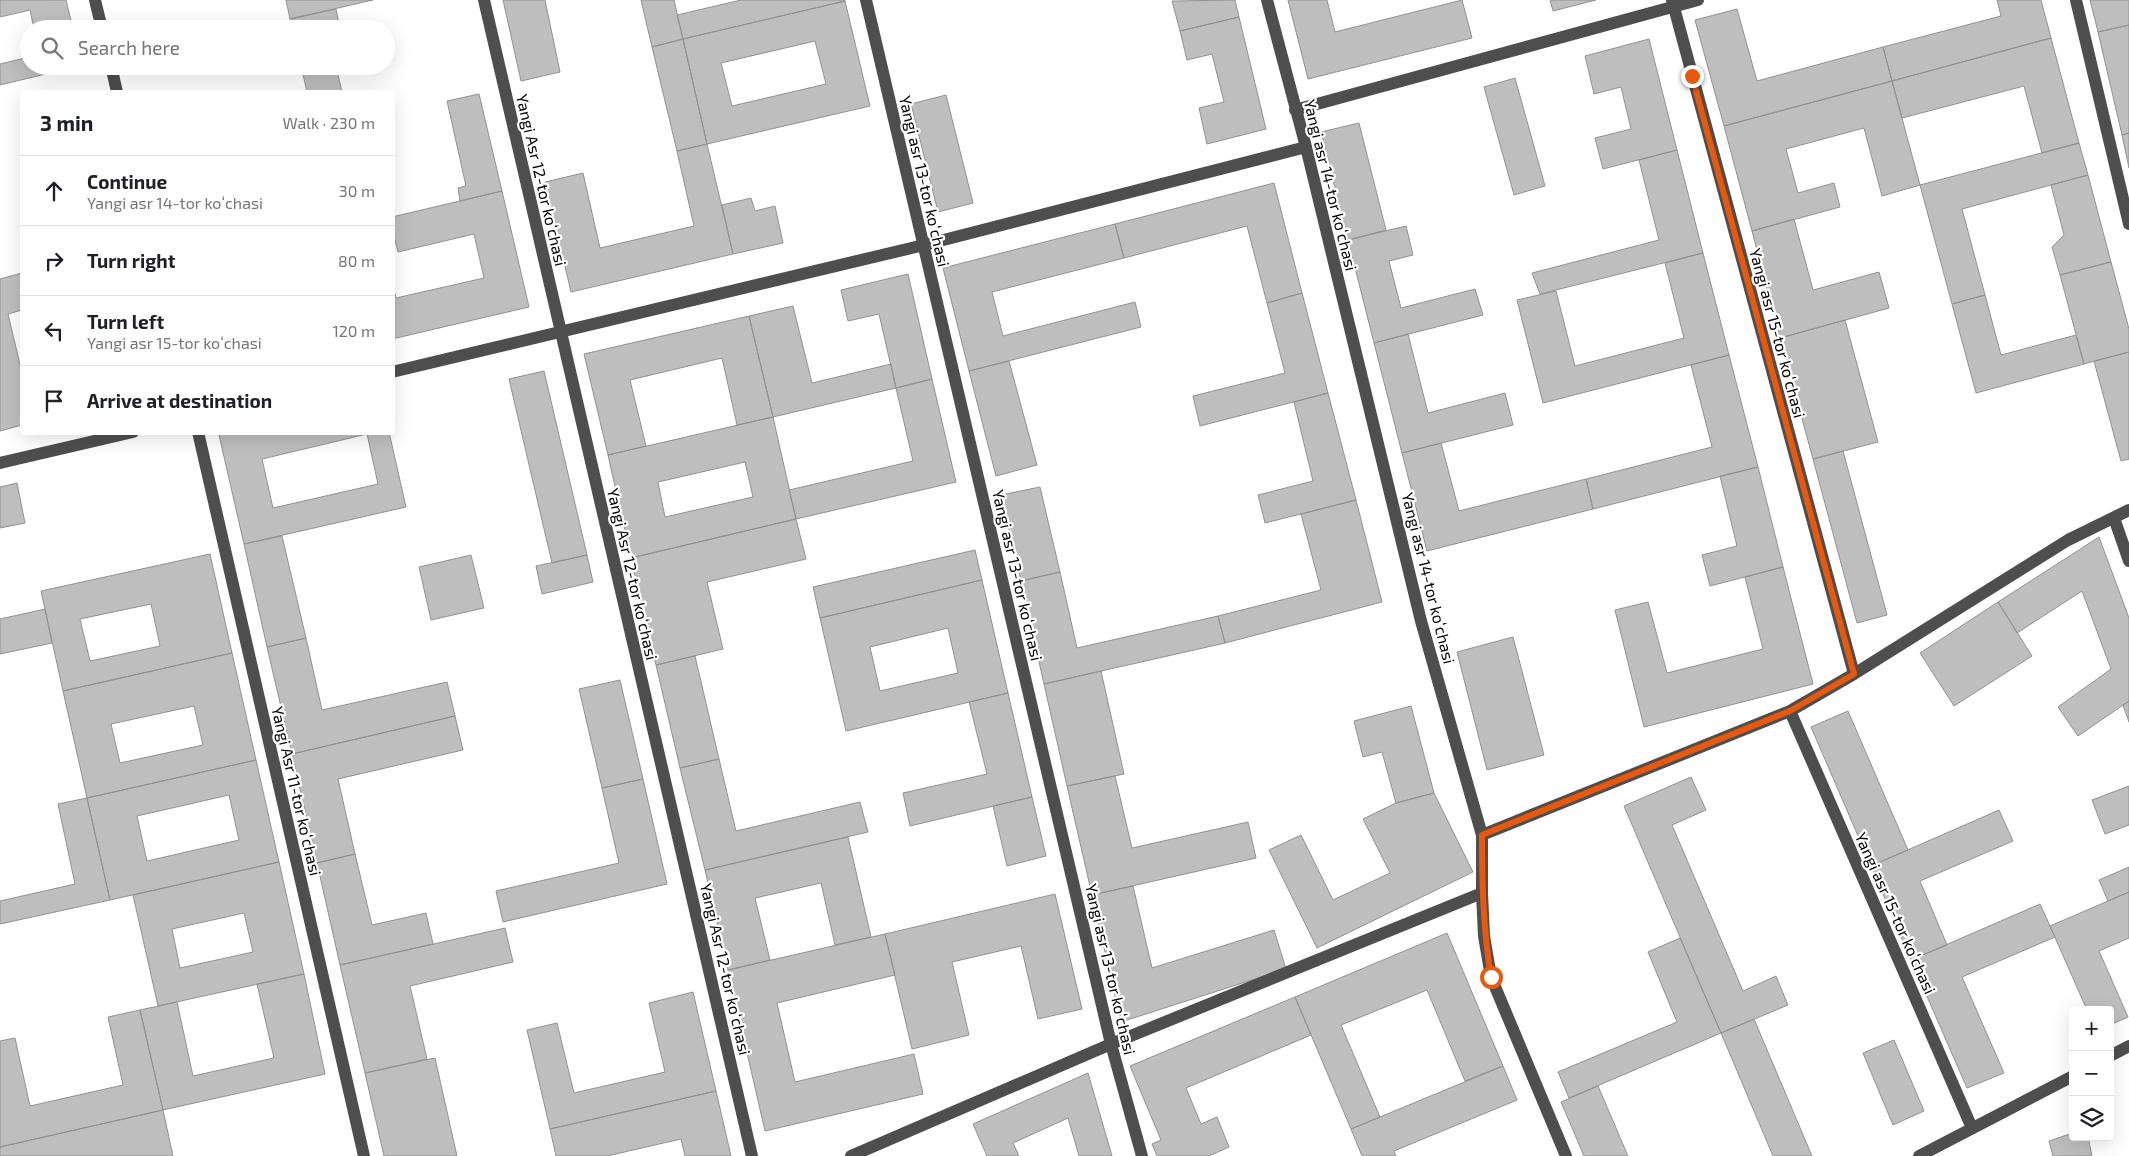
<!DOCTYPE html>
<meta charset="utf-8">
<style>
:root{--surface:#fff;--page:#f2f2f2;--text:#202124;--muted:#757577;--line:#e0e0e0}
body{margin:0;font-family:"Exo 2",sans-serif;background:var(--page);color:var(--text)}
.controls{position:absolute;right:15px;bottom:15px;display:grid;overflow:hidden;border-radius:5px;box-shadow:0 5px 20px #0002}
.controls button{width:45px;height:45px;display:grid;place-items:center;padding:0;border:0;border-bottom:1px solid var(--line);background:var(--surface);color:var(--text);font:25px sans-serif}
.stop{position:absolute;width:15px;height:15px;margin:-11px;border:4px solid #ea580c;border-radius:50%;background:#fff}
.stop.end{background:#ea580c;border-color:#fff;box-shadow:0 1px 5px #0008}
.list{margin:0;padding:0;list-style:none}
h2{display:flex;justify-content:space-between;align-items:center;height:65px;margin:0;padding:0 20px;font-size:21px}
h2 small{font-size:16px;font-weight:400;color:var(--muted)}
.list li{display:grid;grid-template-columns:32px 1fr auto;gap:15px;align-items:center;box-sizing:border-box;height:70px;padding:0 20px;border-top:1px solid var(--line)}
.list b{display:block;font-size:19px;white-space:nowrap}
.list p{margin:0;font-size:16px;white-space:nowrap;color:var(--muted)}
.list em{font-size:16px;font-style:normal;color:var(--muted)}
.icon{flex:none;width:28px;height:28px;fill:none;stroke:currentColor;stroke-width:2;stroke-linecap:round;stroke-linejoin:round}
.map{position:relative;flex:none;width:2129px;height:1156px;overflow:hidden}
.search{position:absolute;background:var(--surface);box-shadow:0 5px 20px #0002;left:20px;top:20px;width:375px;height:55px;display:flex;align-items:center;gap:12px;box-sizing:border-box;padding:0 18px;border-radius:28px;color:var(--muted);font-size:19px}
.panel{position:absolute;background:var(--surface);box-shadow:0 5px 20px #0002;left:20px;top:90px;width:375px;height:345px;border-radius:5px}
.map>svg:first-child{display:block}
</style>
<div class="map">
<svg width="2129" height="1156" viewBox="0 0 2129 1156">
<rect width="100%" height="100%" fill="#fff"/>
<path fill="#bebebe" stroke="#929292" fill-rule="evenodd" d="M0 0H66L73 29H34L30 10 0 17Z
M286 0H373L290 19Z
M503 0H545L560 72 521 81Z
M641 0H674L683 39 652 47Z
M741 0H845V1L683 39 677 15Z
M1235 0 1239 17 1180 31 1172 1Z
M1288 0H1327L1335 32 1462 0 1472 38 1308 79Z
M1550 0H1596L1553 11Z
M1997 0H2041L2051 38 1892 81 1883 47 2001 16Z
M2090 0H2129V25L2098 32Z
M845 1 870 106 707 144 683 39ZM815 41 826 84 732 106 721 63Z
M336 9 340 29H292L290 19Z
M1737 9 1757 81 1883 47 1892 81 1724 126 1695 20Z
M1239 17 1266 129 1207 144 1199 108 1224 102 1212 54 1187 60 1180 31Z
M2129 25V133L2122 135 2098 32Z
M2051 38 2079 143 2042 153 2024 86 1902 118 1892 81Z
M683 39 707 144 677 151 652 47Z
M1649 39 1677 150 1603 169 1595 138 1631 129 1621 87 1594 94 1585 56Z
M29 57V66H79L0 85V64Z
M301 66H336L342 92H307Z
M1515 78 1545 186 1514 195 1484 87Z
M1892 81 1920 185 1882 196 1864 128 1786 149 1798 193 1834 183 1840 207 1752 231 1724 126Z
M479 94 502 191 460 201 458 188 466 186 447 101Z
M946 95 973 203 938 212 911 104Z
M1359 123 1386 230 1348 240 1321 132Z
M2129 133V168L2122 135Z
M2079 143 2088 175 1962 209 1985 295 1952 304 1920 185Z
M707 144 733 254 571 292 545 182 583 173 600 248 694 226 677 151Z
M1677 150 1703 253 1540 294 1532 273 1659 240 1639 160Z
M2088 175 2111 262 2060 275 2052 247 2064 235 2051 185Z
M1274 183 1302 293 1267 303 1247 226 1124 258 1115 224Z
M502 191 529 307 392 339V281L396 298 484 278 474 234 398 252 392 229V217Z
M751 198 755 211 775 206 783 243 733 254 722 205Z
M1794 219 1813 290 1879 272 1889 308 1780 338 1752 231Z
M1115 224 1124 258 992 292 1003 336 1135 302 1141 327 969 371 943 268Z
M1406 226 1413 255 1389 261 1401 308 1475 289 1483 315 1374 343 1348 240Z
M1703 253 1729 355 1543 403 1517 300 1556 291 1575 366 1684 338 1665 263Z
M2111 262 2129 329V352L2084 364 2060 275Z
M22 273V310L8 314 22 373V425L0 431V279Z
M908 274 932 379 896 388 879 314 848 321 841 290Z
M1302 293 1328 393 1200 426 1193 396 1285 373 1267 303Z
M1985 295 2001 355 2076 335 2084 364 1976 393 1952 304Z
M793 306 812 383 891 364 896 388 773 417 749 316Z
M749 316 773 417 737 425 722 358 630 380 646 446 608 455 584 354Z
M1845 320 1878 442 1813 459 1780 338Z
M1408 334 1428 413 1505 393 1513 425 1402 453 1374 343Z
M2129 352V459L2121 461 2094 361Z
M1729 355 1758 467 1593 509 1586 479 1712 447 1691 365Z
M1009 361 1037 465 996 476 969 371Z
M544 371 587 555 552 563 509 379Z
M932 379 956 482 796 519 789 490 913 461 896 388Z
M1328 393 1356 500 1265 523 1258 495 1313 481 1294 402Z
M773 417 796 519 631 558 608 455ZM745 462 753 497 665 517 658 482Z
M230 432H389L406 507 244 544 219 435ZM367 434 378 484 273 508 262 459Z
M1441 443 1459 511 1586 479 1593 509 1427 551 1402 453Z
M1843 451 1887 615 1857 623 1813 459Z
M1758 467 1783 567 1710 586 1702 555 1737 546 1720 476Z
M17 483 25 523 0 528V487Z
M1040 487 1060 572 1021 581 1001 495Z
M1356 500 1382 602 1225 643 1218 616 1321 590 1301 514Z
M796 519 806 559 707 582 723 649 656 665 631 558Z
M282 536 306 638 267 647 244 544Z
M2099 537 2129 618V701L2078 736 2058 707 2111 669 2082 591 2017 633 1998 602Z
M975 550 982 580 820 618 813 587Z
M210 554 232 653 63 691 41 591ZM151 604 160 646 90 661 80 619Z
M471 555 484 608 431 620 419 567Z
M587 555 593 582 542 594 536 566Z
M1783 567 1813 684 1644 727 1615 610 1648 602 1667 673 1763 649 1745 577Z
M1060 572 1077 648 1218 616 1225 643 1044 684 1021 581Z
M982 580 1008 693 846 731 820 618ZM948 628 958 673 880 691 870 647Z
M1998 602 2032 656 1954 706 1920 653Z
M45 609 52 643 0 654V619Z
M1513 637 1544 755 1487 770 1457 652Z
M306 638 322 710 447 682 455 716 292 754 267 647Z
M232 653 256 760 87 798 63 691ZM194 706 203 745 120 763 111 724Z
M695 656 719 759 680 768 656 665Z
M1101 671 1124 774 1067 786 1044 684Z
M620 680 643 779 602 788 579 689Z
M1008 693 1032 797 910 826 903 793 987 774 969 702Z
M2129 701V722L2123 705Z
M1411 706 1434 793 1396 803 1382 752 1363 757 1354 721Z
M1848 711 1908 850 1871 866 1811 727Z
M455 716 463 750 338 779 355 854 317 863 292 754Z
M719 759 736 831 860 802 868 832 705 870 680 768Z
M256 760 279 862 110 900 87 798ZM229 795 239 840 147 861 137 816Z
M1115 776 1132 848 1248 822 1256 858 1092 895 1067 786Z
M1691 777 1706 810 1672 825 1743 991 1776 976 1788 1005 1721 1033 1624 806Z
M643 779 667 884 503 922 496 891 619 863 602 788Z
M2129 786V825L2105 834 2092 800Z
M1434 793 1473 872 1317 948 1269 850 1301 835 1333 900 1390 873 1363 819 1396 803Z
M1032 797 1046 856 1007 866 993 806Z
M87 798 110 900 0 924V901L75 884 58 804Z
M1999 810 2013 841 1920 881 1947 945 1911 960 1871 866Z
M848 837 871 937 835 945 821 883 755 898 770 960 728 970 705 870Z
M355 854 372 925 426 913 433 944 340 965 317 863Z
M279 862 304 974 158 1006 133 895ZM244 913 253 952 180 968 172 929Z
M2129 867V892L2108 901 2099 880Z
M1133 886 1152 968 1274 930 1286 969 1121 1022 1092 895Z
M2129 892V938L2099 951 2128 1017 2110 1025V1010H2087L2050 926Z
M1055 894 1082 1009 1038 1019 1021 946 952 962 969 1035 912 1049 885 934Z
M2040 904 2055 937 1962 977 2004 1073 1967 1088 1911 960Z
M505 928 513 962 410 986 427 1059 365 1073 340 965Z
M1447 933 1503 1066 1465 1081 1427 990 1341 1025 1380 1117 1351 1129 1295 997Z
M885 934 895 975 777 1003 795 1082 914 1054 923 1094 765 1131 728 970Z
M1680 938 1721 1033 1569 1098 1558 1072 1677 1022 1648 952Z
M304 974 325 1074 163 1110 140 1010 177 1002 193 1076 274 1058 257 984Z
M693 992 716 1091 550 1129 527 1030 557 1023 574 1093 665 1072 649 1003Z
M1295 997 1311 1035 1186 1088 1201 1124 1217 1117 1229 1147 1209 1156H1157L1152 1144 1161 1140 1130 1066Z
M140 1010 163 1110 0 1147V1041L15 1038 30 1106 123 1085 108 1017Z
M1754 1019 1812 1156H1773L1721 1033Z
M1894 1040 1924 1111 1893 1125 1863 1053Z
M435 1058 457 1156H384L365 1073Z
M1503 1066 1517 1100 1394 1151 1396 1156H1362L1351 1129Z
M1088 1073 1112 1156H1079L1068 1118 1013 1143 1019 1156H987L973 1124Z
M1598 1086 1628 1156H1584L1561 1102Z
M716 1091 731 1156H685L681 1139 607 1156H556L550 1129Z
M163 1110 173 1156H0V1147Z
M2073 1133V1137H2088L2092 1156H2053L2049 1141Z"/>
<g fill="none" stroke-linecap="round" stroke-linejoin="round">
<path stroke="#4e4e4e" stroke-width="12" d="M95 0 102 29
M484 0 752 1156
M866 0 1111 1044 1142 1156
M1267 0 1306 147 1421 621 1482 835V893L1484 936 1491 977 1566 1156
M1672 0 1854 674
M2076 0 2129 224
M111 66 117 92
M1295 110 1698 0
M392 372 924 245 1306 147
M198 432 364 1156
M0 463 133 432
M2114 518 2129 561
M1790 711 1972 1128
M1482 835 1790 711 1854 674 2068 540 2129 510
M2110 1056 2129 1046
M851 1156 1111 1044 1482 893
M1919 1156 2073 1076"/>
</g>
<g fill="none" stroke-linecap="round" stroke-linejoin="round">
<path stroke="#ea580c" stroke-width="6" d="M1491 977C1483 929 1482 883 1482 835L1790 711 1854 674 1692 76"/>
</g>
<g text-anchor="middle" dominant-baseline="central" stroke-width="4.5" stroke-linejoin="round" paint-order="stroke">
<g font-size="16" fill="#000" stroke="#fff">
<text transform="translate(542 180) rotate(77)">Yangi Asr 12-tor koʻchasi</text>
<text transform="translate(925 181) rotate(77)">Yangi asr 13-tor koʻchasi</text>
<text transform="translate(1331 185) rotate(76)">Yangi asr 14-tor koʻchasi</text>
<text transform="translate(1778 333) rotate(75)">Yangi asr 15-tor koʻchasi</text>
<text transform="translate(633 574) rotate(77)">Yangi Asr 12-tor koʻchasi</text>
<text transform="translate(1018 575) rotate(77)">Yangi asr 13-tor koʻchasi</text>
<text transform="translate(1429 578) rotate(76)">Yangi asr 14-tor koʻchasi</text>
<text transform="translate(297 791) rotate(77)">Yangi Asr 11-tor koʻchasi</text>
<text transform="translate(1896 913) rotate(66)">Yangi asr 15-tor koʻchasi</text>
<text transform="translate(726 969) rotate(77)">Yangi Asr 12-tor koʻchasi</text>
<text transform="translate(1111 969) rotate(77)">Yangi asr 13-tor koʻchasi</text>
</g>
</g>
</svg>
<div class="controls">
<button>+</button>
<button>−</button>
<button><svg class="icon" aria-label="layers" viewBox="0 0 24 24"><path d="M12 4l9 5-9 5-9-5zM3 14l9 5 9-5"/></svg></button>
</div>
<div class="stop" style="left:1491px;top:977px"></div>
<div class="stop end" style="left:1692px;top:76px"></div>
<div class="search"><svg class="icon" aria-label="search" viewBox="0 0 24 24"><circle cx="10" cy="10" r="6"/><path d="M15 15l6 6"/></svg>Search here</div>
<section class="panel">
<h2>3 min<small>Walk · 230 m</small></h2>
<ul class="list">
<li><svg class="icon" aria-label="ahead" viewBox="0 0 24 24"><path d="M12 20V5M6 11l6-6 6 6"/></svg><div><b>Continue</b><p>Yangi asr 14-tor koʻchasi</p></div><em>30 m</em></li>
<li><svg class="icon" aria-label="right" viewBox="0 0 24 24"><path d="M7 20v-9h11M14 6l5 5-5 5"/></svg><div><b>Turn right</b></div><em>80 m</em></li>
<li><svg class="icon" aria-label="left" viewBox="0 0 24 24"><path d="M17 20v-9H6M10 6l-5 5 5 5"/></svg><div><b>Turn left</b><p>Yangi asr 15-tor koʻchasi</p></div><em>120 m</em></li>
<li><svg class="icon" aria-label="arrive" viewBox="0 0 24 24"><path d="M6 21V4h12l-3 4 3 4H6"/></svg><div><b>Arrive at destination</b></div></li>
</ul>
</section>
</div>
